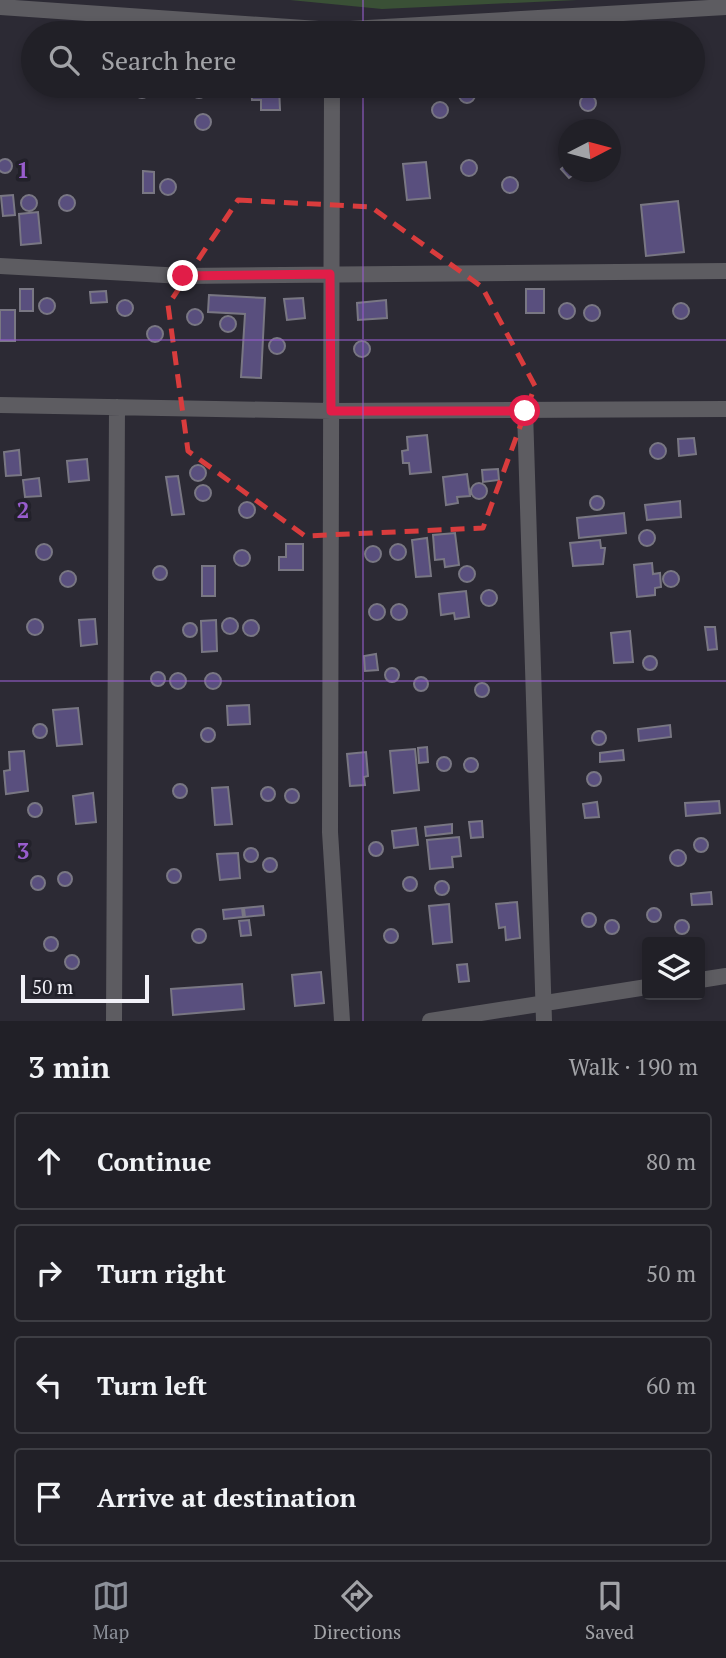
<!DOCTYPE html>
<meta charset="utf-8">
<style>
:root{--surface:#212027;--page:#29282f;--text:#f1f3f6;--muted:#a2a3a7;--line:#3e3e44;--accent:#8c9099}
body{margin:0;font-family:"PT Serif",serif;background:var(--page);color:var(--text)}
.controls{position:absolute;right:21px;bottom:21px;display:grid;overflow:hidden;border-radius:7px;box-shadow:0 4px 10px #0003}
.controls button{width:63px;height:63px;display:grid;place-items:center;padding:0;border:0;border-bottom:2px solid var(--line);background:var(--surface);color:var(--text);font:35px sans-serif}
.compass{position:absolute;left:558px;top:119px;width:63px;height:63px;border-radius:50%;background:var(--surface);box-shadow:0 4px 10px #0003;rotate:84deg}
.scale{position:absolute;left:21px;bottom:18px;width:128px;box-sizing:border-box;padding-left:7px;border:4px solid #f1f0f7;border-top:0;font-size:19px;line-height:24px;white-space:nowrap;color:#f1f0f7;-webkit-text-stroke:5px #22212a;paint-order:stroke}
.stop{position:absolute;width:21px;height:21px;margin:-16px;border:5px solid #e11d48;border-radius:50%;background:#fff}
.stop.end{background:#e11d48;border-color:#fff;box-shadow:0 2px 7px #0008}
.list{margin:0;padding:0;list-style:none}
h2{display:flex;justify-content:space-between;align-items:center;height:91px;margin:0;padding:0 28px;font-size:30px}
h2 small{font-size:23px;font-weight:400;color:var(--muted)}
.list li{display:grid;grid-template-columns:46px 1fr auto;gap:21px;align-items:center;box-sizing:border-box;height:98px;margin:0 14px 14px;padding:0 14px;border:2px solid var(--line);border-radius:7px}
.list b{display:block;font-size:26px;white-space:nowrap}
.list em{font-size:23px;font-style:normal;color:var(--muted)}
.icon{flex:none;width:38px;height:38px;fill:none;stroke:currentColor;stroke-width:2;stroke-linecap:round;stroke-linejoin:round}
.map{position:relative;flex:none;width:726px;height:1021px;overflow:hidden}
.search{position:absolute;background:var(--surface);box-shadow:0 4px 10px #0003;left:21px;right:21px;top:21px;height:77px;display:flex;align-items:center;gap:18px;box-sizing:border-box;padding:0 24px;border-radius:38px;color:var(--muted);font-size:26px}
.sheet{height:539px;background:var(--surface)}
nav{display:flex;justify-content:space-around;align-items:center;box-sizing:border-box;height:98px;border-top:2px solid var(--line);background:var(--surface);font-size:19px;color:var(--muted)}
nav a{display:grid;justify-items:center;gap:4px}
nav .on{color:var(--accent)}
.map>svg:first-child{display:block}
</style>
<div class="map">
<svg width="726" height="1021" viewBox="0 0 726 1021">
<rect width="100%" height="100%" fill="#2c2a34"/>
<path fill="#3a5036" d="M290 0H577L382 9Z"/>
<path fill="#594f7e" stroke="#797783" stroke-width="2" d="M135 91a7 7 0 1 1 14 0a7 7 0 1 1-14 0Z
M192 91a7 7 0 1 1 14 0a7 7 0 1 1-14 0Z
M251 86H279L280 110H261V100H252Z
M459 95a8 8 0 1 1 16 0a8 8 0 1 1-16 0Z
M580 103a8 8 0 1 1 16 0a8 8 0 1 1-16 0Z
M432 110a8 8 0 1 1 16 0a8 8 0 1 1-16 0Z
M195 122a8 8 0 1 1 16 0a8 8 0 1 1-16 0Z
M-2 166a7 7 0 1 1 14 0a7 7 0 1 1-14 0Z
M461 168a8 8 0 1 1 16 0a8 8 0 1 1-16 0Z
M426 162 430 198 407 200 403 164Z
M568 163V172H577L569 178 561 169Z
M143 171 154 172V193H143Z
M502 185a8 8 0 1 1 16 0a8 8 0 1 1-16 0Z
M160 187a8 8 0 1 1 16 0a8 8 0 1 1-16 0Z
M13 195 15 215 3 216 1 196Z
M21 203a8 8 0 1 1 16 0a8 8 0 1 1-16 0Z
M59 203a8 8 0 1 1 16 0a8 8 0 1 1-16 0Z
M678 201 684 252 646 256 641 205Z
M38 212 41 243 21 245 19 214Z
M20 289H33V311H20Z
M526 289H544V313H526Z
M106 291 107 302 91 303 90 292Z
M209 295 265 298 261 378 241 377 245 314 208 312Z
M303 298 305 318 287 320 284 299Z
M39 306a8 8 0 1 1 16 0a8 8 0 1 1-16 0Z
M386 300 387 318 358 320 357 303Z
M117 308a8 8 0 1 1 16 0a8 8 0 1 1-16 0Z
M673 311a8 8 0 1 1 16 0a8 8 0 1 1-16 0Z
M559 311a8 8 0 1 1 16 0a8 8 0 1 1-16 0Z
M584 313a8 8 0 1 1 16 0a8 8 0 1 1-16 0Z
M187 317a8 8 0 1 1 16 0a8 8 0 1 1-16 0Z
M0 310H15V341H0Z
M220 324a8 8 0 1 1 16 0a8 8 0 1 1-16 0Z
M147 334a8 8 0 1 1 16 0a8 8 0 1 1-16 0Z
M269 346a8 8 0 1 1 16 0a8 8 0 1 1-16 0Z
M354 349a8 8 0 1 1 16 0a8 8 0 1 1-16 0Z
M427 435 431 472 410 474 409 463H403L402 451 408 450 407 437Z
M694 438 696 454 679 456 678 439Z
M650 451a8 8 0 1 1 16 0a8 8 0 1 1-16 0Z
M19 450 21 475 6 476 4 452Z
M87 459 89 480 69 482 67 461Z
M190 473a8 8 0 1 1 16 0a8 8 0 1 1-16 0Z
M498 469 499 480 483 482 482 470Z
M467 474 470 496 457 497 458 503 446 505 443 477Z
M178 476 184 514 172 515 166 477Z
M39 478 41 496 25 497 23 480Z
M471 491a8 8 0 1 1 16 0a8 8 0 1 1-16 0Z
M195 493a8 8 0 1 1 16 0a8 8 0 1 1-16 0Z
M590 503a7 7 0 1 1 14 0a7 7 0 1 1-14 0Z
M680 501 681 517 647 520 645 505Z
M239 510a8 8 0 1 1 16 0a8 8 0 1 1-16 0Z
M624 513 626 533 579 538 577 518Z
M639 538a8 8 0 1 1 16 0a8 8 0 1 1-16 0Z
M455 533 459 565 445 567 444 559 435 560 433 535Z
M427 538 431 576 416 577 412 540Z
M600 540 601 548H605L603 564 573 566 570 543Z
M286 544H303V570H279V557H286Z
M36 552a8 8 0 1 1 16 0a8 8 0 1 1-16 0Z
M390 552a8 8 0 1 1 16 0a8 8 0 1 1-16 0Z
M365 554a8 8 0 1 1 16 0a8 8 0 1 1-16 0Z
M234 558a8 8 0 1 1 16 0a8 8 0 1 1-16 0Z
M652 563 653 574 660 573 661 587 655 588V595L637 597 634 565Z
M202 566H215V596H202Z
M153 573a7 7 0 1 1 14 0a7 7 0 1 1-14 0Z
M459 574a8 8 0 1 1 16 0a8 8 0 1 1-16 0Z
M663 579a8 8 0 1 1 16 0a8 8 0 1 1-16 0Z
M60 579a8 8 0 1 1 16 0a8 8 0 1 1-16 0Z
M481 598a8 8 0 1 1 16 0a8 8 0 1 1-16 0Z
M466 591 469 617 455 619 454 613 441 615 439 594Z
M391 612a8 8 0 1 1 16 0a8 8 0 1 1-16 0Z
M369 612a8 8 0 1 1 16 0a8 8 0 1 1-16 0Z
M222 626a8 8 0 1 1 16 0a8 8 0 1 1-16 0Z
M95 619 97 644 81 646 79 620Z
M27 627a8 8 0 1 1 16 0a8 8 0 1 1-16 0Z
M216 620 217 651 202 652 201 621Z
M243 628a8 8 0 1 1 16 0a8 8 0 1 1-16 0Z
M183 630a7 7 0 1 1 14 0a7 7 0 1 1-14 0Z
M705 627H715L717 649 708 650Z
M630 631 633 662 614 663 611 633Z
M376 654 378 670 365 671 364 656Z
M643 663a7 7 0 1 1 14 0a7 7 0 1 1-14 0Z
M385 675a7 7 0 1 1 14 0a7 7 0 1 1-14 0Z
M151 679a7 7 0 1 1 14 0a7 7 0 1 1-14 0Z
M205 681a8 8 0 1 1 16 0a8 8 0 1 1-16 0Z
M170 681a8 8 0 1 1 16 0a8 8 0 1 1-16 0Z
M414 684a7 7 0 1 1 14 0a7 7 0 1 1-14 0Z
M475 690a7 7 0 1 1 14 0a7 7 0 1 1-14 0Z
M249 705 250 724 228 725 227 706Z
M78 708 82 744 57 746 53 710Z
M33 731a7 7 0 1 1 14 0a7 7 0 1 1-14 0Z
M670 725 671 737 639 741 638 729Z
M201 735a7 7 0 1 1 14 0a7 7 0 1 1-14 0Z
M592 738a7 7 0 1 1 14 0a7 7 0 1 1-14 0Z
M427 747 428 762 419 763 418 748Z
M415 749 419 790 394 793 390 751Z
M623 750 624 760 600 762V753Z
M24 751 28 791 6 794 4 771 10 770 9 752Z
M366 752 368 776 364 777 365 785 350 786 347 754Z
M437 764a7 7 0 1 1 14 0a7 7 0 1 1-14 0Z
M464 765a7 7 0 1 1 14 0a7 7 0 1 1-14 0Z
M587 779a7 7 0 1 1 14 0a7 7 0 1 1-14 0Z
M173 791a7 7 0 1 1 14 0a7 7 0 1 1-14 0Z
M228 787 232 824 215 825 212 788Z
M261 794a7 7 0 1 1 14 0a7 7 0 1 1-14 0Z
M285 796a7 7 0 1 1 14 0a7 7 0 1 1-14 0Z
M93 793 96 822 76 824 73 796Z
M719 801 720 813 686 816 685 803Z
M597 802 599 817 585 818 583 804Z
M28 810a7 7 0 1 1 14 0a7 7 0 1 1-14 0Z
M482 821 483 837 471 838 469 822Z
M452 824V833L426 836 425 827Z
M416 828 418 845 394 848 392 831Z
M459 837 461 856 452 857 453 867 430 869 427 840Z
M694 845a7 7 0 1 1 14 0a7 7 0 1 1-14 0Z
M369 849a7 7 0 1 1 14 0a7 7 0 1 1-14 0Z
M244 855a7 7 0 1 1 14 0a7 7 0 1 1-14 0Z
M670 858a8 8 0 1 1 16 0a8 8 0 1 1-16 0Z
M238 853 240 878 220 880 217 854Z
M263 865a7 7 0 1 1 14 0a7 7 0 1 1-14 0Z
M167 876a7 7 0 1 1 14 0a7 7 0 1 1-14 0Z
M58 879a7 7 0 1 1 14 0a7 7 0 1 1-14 0Z
M31 883a7 7 0 1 1 14 0a7 7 0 1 1-14 0Z
M403 884a7 7 0 1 1 14 0a7 7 0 1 1-14 0Z
M435 888a7 7 0 1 1 14 0a7 7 0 1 1-14 0Z
M711 892 712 904 692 905 691 894Z
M517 902 520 938 506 940 505 927 499 928 496 904Z
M449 904 452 942 433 944 429 906Z
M263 906 264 915 245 917 244 908Z
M242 908 243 917 224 919 223 910Z
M647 915a7 7 0 1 1 14 0a7 7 0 1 1-14 0Z
M582 920a7 7 0 1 1 14 0a7 7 0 1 1-14 0Z
M249 920 251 935 241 936 239 921Z
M605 927a7 7 0 1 1 14 0a7 7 0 1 1-14 0Z
M675 927a7 7 0 1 1 14 0a7 7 0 1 1-14 0Z
M384 936a7 7 0 1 1 14 0a7 7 0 1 1-14 0Z
M192 936a7 7 0 1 1 14 0a7 7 0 1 1-14 0Z
M44 944a7 7 0 1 1 14 0a7 7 0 1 1-14 0Z
M65 962a7 7 0 1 1 14 0a7 7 0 1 1-14 0Z
M467 964 469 981 459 982 457 965Z
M321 972 324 1003 295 1006 292 975Z
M242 984 244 1009 173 1015 171 989Z"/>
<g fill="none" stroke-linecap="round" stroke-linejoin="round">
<path stroke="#5d5c61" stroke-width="16" d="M0 7 333 30 726 7
M332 86 330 832 342 1021
M0 266 183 276 726 271
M0 405 331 411 726 409
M525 411 544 1021
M700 980 726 976
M114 1021 117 407
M430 1021 647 987"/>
</g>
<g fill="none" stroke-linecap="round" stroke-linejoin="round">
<path stroke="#e11d48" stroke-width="9" d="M183 276 330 274 331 411H525"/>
</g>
<path fill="none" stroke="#d93c3d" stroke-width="5" stroke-dasharray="14 9" stroke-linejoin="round" d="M238 200 371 207 482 287 535 386 483 528 305 536 188 451 168 305Z"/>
<path fill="none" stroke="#985dcd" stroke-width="2" stroke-opacity="0.55" d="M363 0V33M363 86V1021M0 340H726M0 681H726"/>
<g font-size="23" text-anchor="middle" font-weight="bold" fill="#985dcd" stroke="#22212a" stroke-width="7" stroke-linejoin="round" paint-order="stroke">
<text x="23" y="178">1</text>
<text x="23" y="518">2</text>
<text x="23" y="859">3</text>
</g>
</svg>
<div class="controls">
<button><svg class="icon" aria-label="layers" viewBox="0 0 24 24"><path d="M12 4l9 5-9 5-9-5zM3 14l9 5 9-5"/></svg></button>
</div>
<svg class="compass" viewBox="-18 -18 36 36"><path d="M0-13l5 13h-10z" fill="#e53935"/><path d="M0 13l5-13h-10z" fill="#a2a3a7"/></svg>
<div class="scale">50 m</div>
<div class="stop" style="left:525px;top:411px"></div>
<div class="stop end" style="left:183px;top:276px"></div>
<div class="search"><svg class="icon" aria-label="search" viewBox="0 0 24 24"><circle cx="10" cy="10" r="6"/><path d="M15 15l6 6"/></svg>Search here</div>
</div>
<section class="sheet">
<h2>3 min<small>Walk · 190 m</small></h2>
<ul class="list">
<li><svg class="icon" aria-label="ahead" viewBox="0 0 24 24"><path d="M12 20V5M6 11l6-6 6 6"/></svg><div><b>Continue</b></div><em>80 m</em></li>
<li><svg class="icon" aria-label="right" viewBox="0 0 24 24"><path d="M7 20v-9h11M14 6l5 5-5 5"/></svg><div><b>Turn right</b></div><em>50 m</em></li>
<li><svg class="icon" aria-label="left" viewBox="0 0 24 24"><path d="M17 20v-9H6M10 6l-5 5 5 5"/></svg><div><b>Turn left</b></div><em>60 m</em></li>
<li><svg class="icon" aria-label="arrive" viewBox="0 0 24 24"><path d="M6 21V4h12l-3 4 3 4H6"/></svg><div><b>Arrive at destination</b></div></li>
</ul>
</section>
<nav>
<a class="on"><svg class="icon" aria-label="map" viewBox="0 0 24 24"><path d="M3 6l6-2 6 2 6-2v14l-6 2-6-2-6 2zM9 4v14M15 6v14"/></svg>Map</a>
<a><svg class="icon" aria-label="directions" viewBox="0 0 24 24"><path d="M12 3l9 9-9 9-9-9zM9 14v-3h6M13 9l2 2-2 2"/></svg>Directions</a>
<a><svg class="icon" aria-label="saved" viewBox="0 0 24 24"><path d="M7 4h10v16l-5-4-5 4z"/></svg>Saved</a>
</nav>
